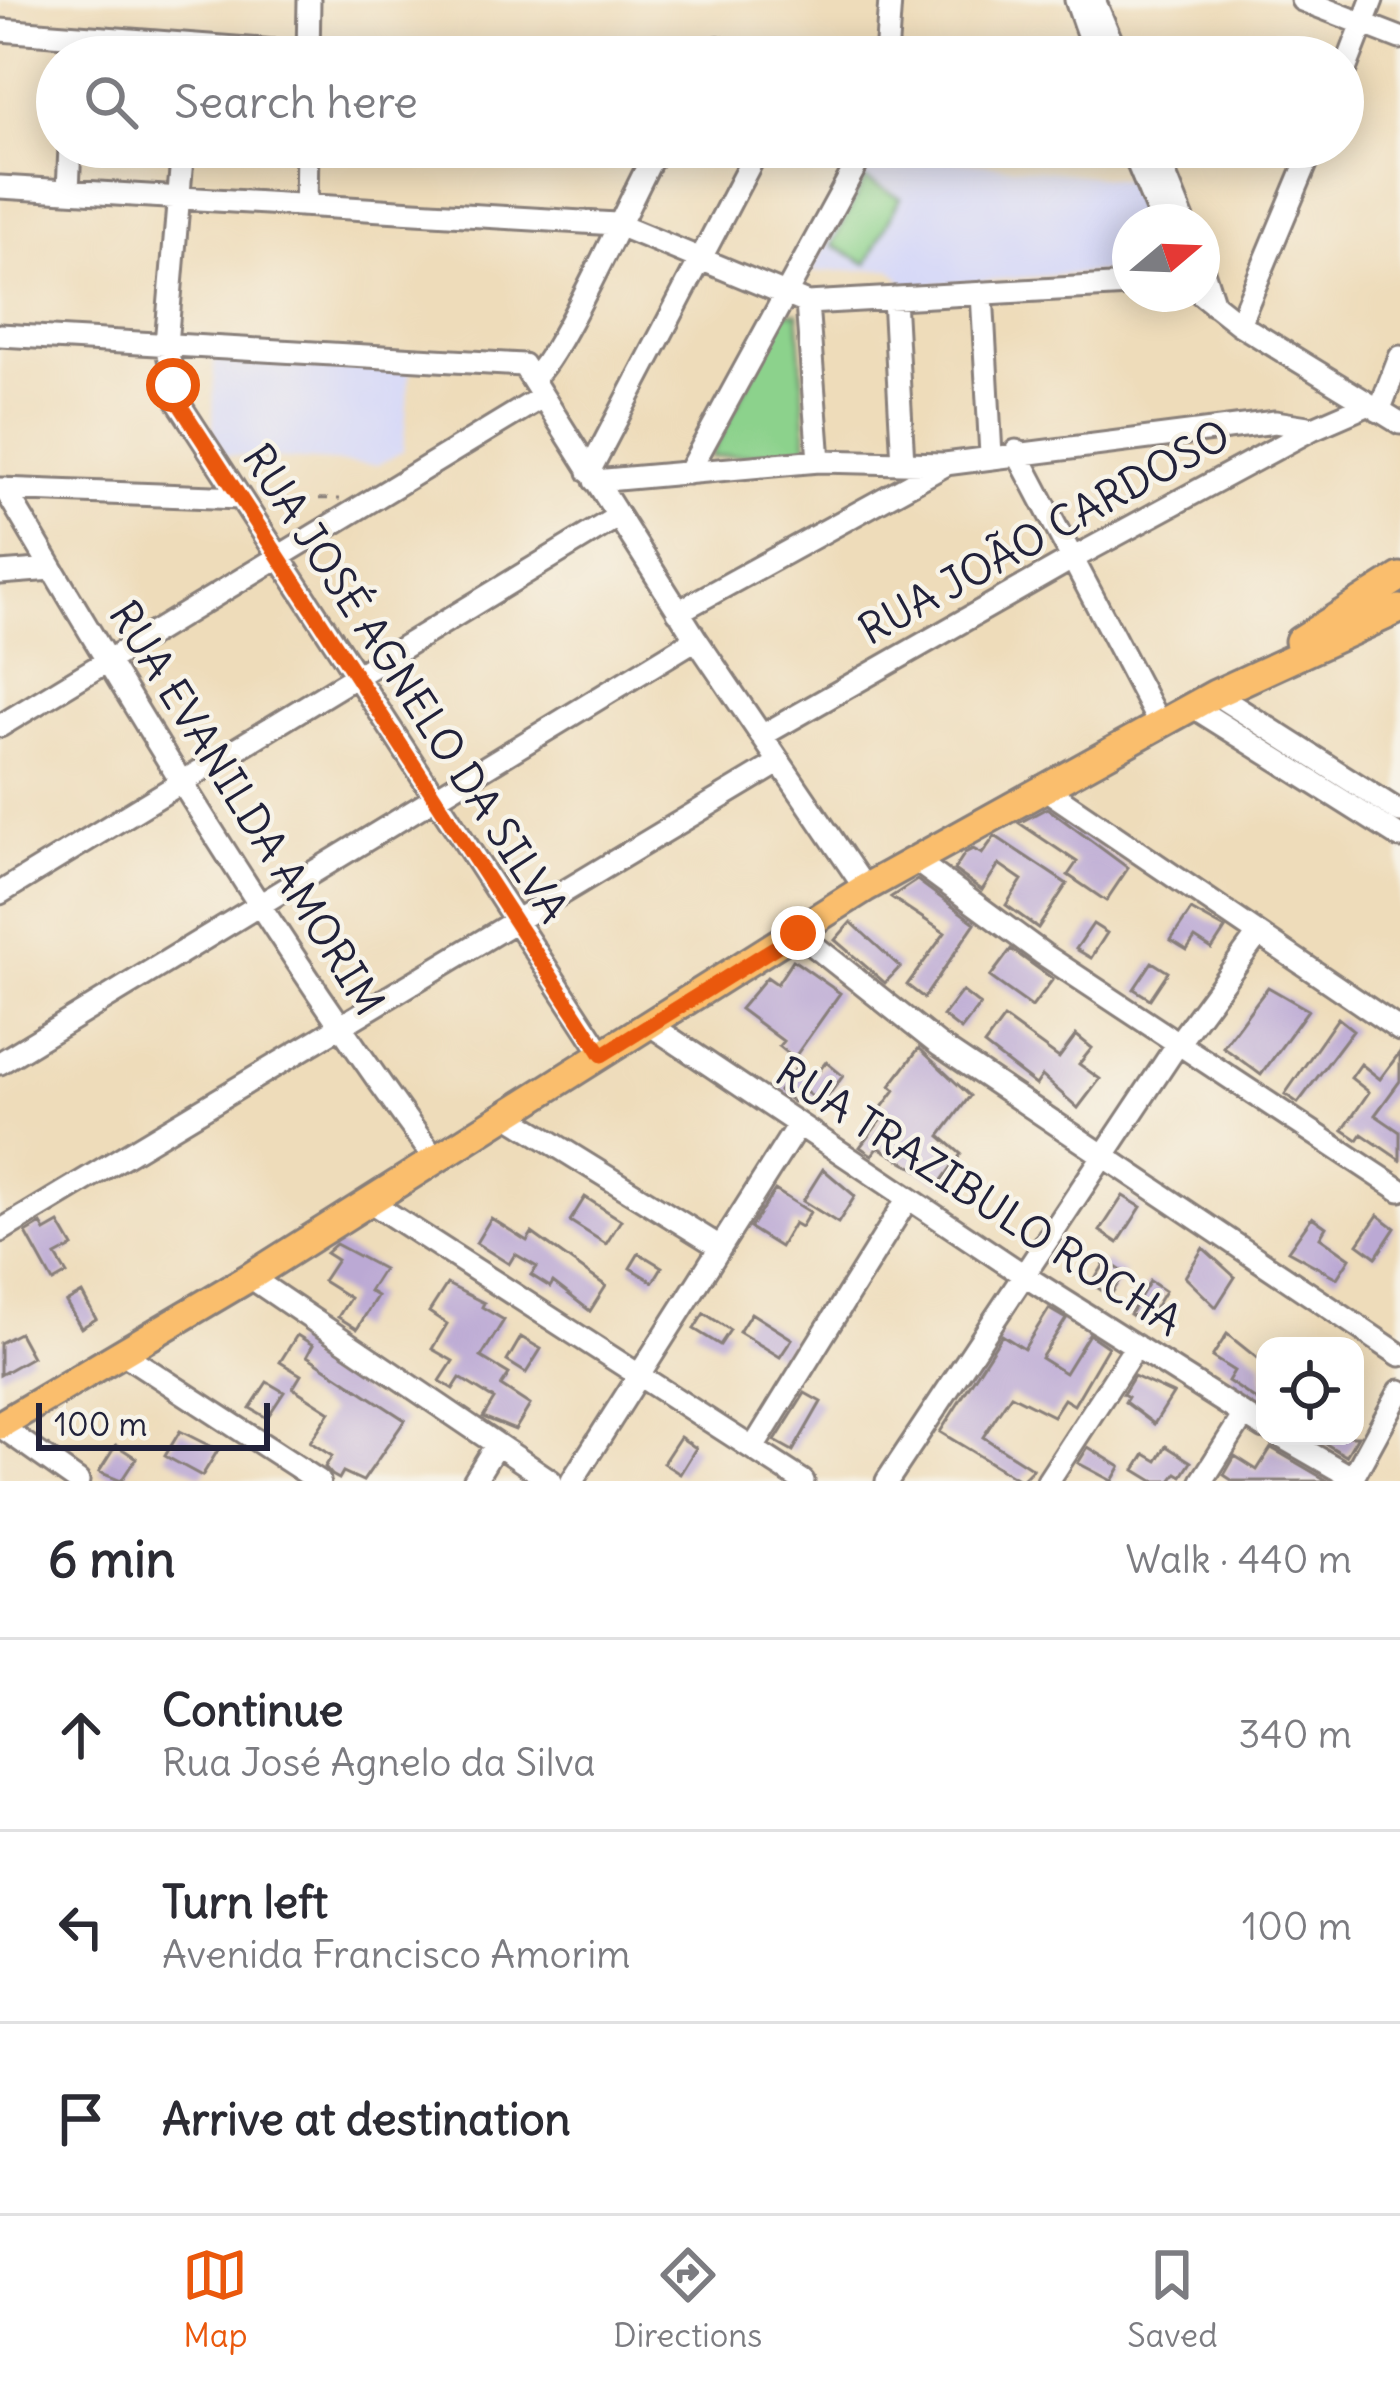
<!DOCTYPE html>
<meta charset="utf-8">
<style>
:root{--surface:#fff;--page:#f7f7f7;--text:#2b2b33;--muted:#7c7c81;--line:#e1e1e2;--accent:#ea580c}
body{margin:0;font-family:Delius,sans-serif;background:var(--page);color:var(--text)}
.controls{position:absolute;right:36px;bottom:36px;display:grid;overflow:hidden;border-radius:24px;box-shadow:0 6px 30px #0003}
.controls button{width:108px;height:108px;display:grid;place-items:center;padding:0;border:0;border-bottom:3px solid var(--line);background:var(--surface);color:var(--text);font:60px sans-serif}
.compass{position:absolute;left:1112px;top:204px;width:108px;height:108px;border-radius:50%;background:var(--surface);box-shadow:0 6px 30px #0003;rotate:71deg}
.scale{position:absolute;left:36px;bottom:30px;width:234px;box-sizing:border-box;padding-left:12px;border:6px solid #22223b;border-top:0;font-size:33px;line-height:42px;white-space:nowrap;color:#22223b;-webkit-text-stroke:9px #f7f3e8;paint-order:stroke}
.stop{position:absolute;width:36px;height:36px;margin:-27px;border:9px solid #ea580c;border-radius:50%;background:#fff}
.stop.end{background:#ea580c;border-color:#fff;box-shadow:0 3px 12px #0008}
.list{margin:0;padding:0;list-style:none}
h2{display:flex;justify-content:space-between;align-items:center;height:156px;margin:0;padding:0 48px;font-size:51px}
h2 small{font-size:39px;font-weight:400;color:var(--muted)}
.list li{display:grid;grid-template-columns:78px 1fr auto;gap:36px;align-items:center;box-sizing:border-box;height:192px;padding:0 48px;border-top:3px solid var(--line)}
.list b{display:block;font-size:45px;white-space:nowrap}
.list p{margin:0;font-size:39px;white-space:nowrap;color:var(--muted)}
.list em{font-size:39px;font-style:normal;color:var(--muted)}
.icon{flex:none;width:66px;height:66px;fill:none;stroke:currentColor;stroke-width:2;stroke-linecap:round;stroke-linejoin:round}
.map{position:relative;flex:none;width:1400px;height:1481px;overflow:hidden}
.search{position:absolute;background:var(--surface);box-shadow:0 6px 30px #0003;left:36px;right:36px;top:36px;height:132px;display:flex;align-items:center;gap:30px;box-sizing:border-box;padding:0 42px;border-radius:66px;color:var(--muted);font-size:45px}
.sheet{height:732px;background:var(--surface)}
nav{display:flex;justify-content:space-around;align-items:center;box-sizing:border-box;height:168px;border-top:3px solid var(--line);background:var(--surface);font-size:33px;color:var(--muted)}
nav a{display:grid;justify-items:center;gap:6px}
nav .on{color:var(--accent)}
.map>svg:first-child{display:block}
</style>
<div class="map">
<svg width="1400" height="1481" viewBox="0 0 1400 1481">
<rect width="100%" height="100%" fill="#f7f3e8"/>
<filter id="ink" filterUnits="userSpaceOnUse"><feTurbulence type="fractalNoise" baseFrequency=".00833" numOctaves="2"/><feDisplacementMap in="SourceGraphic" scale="24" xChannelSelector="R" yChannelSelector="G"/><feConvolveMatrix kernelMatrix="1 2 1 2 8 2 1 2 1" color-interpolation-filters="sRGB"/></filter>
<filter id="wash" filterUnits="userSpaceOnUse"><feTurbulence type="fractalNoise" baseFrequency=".004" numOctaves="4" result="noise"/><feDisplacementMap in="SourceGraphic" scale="48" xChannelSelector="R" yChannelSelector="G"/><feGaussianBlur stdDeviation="2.7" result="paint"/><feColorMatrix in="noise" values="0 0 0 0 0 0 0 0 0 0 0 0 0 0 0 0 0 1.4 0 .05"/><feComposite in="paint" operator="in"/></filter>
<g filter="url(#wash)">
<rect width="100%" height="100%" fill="#eedcba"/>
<path fill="#d6d8f8" d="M874 151 1134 181 1150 222H1130V270L907 286 891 269 811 272Z
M214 360 410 367 403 451 378 465 225 455 213 434Z"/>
<path fill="#8cd28c" stroke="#577a64" stroke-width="3" d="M865 179 900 198 867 264 832 245Z
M784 312 798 313 807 451 710 457Z"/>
<g id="blocks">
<path fill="#bba9d4" d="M1047 808 1128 868 1106 901 1068 875 1077 862 1019 823Z
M995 836 1067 884 1038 928 1006 905 1022 880 999 864 982 890 954 870 965 853 973 849 982 854Z
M917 880 975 923 924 998 907 985 945 933 891 897Z
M1191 910 1225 929 1212 949 1195 938 1187 950 1171 940Z
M851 922 900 967 885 983 835 940Z
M1093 924 1107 933 1091 958 1076 949Z
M1011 949 1053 979 1032 1007 990 977Z
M793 960 840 993 794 1058 779 1046 783 1041 740 1009 767 977 777 984Z
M1152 962 1168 972 1150 999 1134 989Z
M1268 987 1308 1010 1261 1075 1223 1047Z
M962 991 980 1005 961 1030 943 1016Z
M1004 1018 1059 1058 1076 1035 1092 1048 1079 1064 1100 1079 1078 1108 1042 1076 1036 1085 984 1045Z
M1338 1018 1353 1030 1298 1103 1285 1094Z
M919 1048 970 1096 940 1136 961 1154 940 1183 878 1147 872 1155 860 1147 882 1118 877 1114 895 1090 890 1086Z
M1400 1052V1081L1375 1115 1400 1132V1160L1362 1134 1358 1140 1343 1130 1369 1092 1351 1078 1361 1064 1380 1079Z
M826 1062 843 1076 822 1104 803 1090 793 1102 779 1091 799 1064 815 1076Z
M823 1169 855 1196 838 1223 803 1201Z
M775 1190 810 1212 801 1227 794 1223 780 1247 750 1228Z
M1123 1196 1141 1207 1118 1243 1100 1231Z
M585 1197 621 1220 606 1244 570 1221Z
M1378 1215 1395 1228 1376 1257 1358 1244Z
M1312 1217 1326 1227 1320 1237 1350 1258 1337 1278 1288 1251Z
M491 1218 527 1241 532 1233 606 1286 590 1311 553 1282 550 1287 531 1275 537 1267 515 1254 509 1264 476 1243Z
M59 1223 73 1247 56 1256 67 1274 53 1282 26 1233 41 1224 45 1231Z
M336 1244 383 1269 369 1291 377 1296 357 1329 338 1317 350 1298 323 1281 337 1260 326 1253Z
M1203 1248 1235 1277 1216 1307 1185 1277Z
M639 1253 662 1267 653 1282 630 1268Z
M1106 1261 1125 1273 1110 1296 1092 1284Z
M1150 1281 1165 1291 1145 1324 1130 1314Z
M447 1284 484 1303 482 1307 504 1320 481 1357 509 1374 501 1386 530 1405 515 1430 483 1417 494 1399 460 1378 453 1389 440 1381 453 1361 432 1349 447 1324 429 1312Z
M82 1293 96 1319 81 1328 66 1302Z
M1049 1309 1066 1319 1041 1358 1065 1373 1089 1334 1108 1347 1074 1405 1064 1399 1053 1416 1011 1395 998 1414 983 1437 1033 1469 1021 1481 940 1432 1002 1335 1024 1349Z
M704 1313 730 1330 720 1345 694 1329Z
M751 1313 792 1339 780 1357 739 1332Z
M19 1333 32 1357 0 1375V1343Z
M1227 1334 1262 1362 1265 1406 1228 1381 1234 1371 1212 1357Z
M297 1335 313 1345 307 1356 405 1420 363 1481 343 1472 339 1479 332 1475 325 1467 332 1456 310 1442 330 1412 293 1388 301 1375 280 1362Z
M521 1337 541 1349 526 1373 507 1361Z
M1134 1376 1173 1394 1154 1424 1125 1402 1128 1397 1123 1394Z
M267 1382 284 1392 267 1418 250 1408Z
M805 1393 821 1402 793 1451 775 1441Z
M180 1431 218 1450 202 1476 165 1456Z
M1313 1436H1358L1346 1456Z
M680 1437 696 1448 680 1474 663 1463Z
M116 1445 136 1458 121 1481 99 1472Z
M1166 1446 1191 1462 1182 1476 1177 1473 1171 1481H1153L1135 1470 1145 1454 1157 1461Z
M1088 1447 1120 1467 1112 1481 1078 1463Z
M1271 1448 1273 1449 1328 1481H1233L1224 1475 1235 1456 1257 1470Z"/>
</g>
</g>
<g filter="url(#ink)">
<use href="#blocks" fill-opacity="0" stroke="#887f7a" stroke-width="3"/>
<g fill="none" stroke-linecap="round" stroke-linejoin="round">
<defs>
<path id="minor" d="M1076 0 1096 57
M1094 0 1118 57
M1302 0 1400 38
M0 30 354 57
M308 57 309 0
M707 57 718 48 739 57
M886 57 890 0
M1343 75 1372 0
M183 147 166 344 178 402 603 1055
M1131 147 1162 222
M1154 147 1184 222
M0 187 616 224 807 303 1130 285
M68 190 70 147
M306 205 307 147
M1202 268 1214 305
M982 293 991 455
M1201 294 1239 324 1400 423
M894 298 903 463
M807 303 819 461
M1239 324 1313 147
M0 335 523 365 696 639 865 888
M533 377C556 365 637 184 658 147
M1379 411 1400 357
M1016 451 1159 723
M589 472 759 147
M688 473 866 147
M595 481 819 461 945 464 1275 422 1314 428
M0 489 240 498
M5 489C140 718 277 945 435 1159
M0 573 52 569
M678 612 945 465
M1215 694 1400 812
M1192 706 1400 837
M0 726 542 397
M763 735 1070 560 1314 428 1367 405
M1044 788 1400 1030
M915 860 1043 954 1400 1190
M0 893 617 517
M798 933 939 1045 1400 1355
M652 1026 1025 1276 1265 1428
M0 1063 696 639
M507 1115 720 1247
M369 1201 803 1481
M0 1231 780 762
M250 1277 551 1481
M124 1354 319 1481
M0 1426 78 1481
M1280 1436 1353 1478
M753 1448 908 1198
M474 1481 496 1445
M572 1481 798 1125
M887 1481 1179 1042 1257 936
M1048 1481 1136 1346
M1202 1481 1244 1415
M1351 1481 1400 1391"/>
<path id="major" d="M1299 641 1400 577
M0 1425 250 1277 865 888 1215 694 1400 609"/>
</defs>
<use href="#minor" stroke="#887f7a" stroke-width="27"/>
<use href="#major" stroke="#887f7a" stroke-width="33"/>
<path stroke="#887f7a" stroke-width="3" stroke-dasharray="9 9" stroke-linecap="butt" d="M265 498 340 499"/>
<use href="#minor" stroke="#fff" stroke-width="21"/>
<use href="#major" stroke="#fabe6d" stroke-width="27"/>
</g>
</g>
<g fill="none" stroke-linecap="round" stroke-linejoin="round" filter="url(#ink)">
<path stroke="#ea580c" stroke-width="15" d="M173 385 178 402 602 1055 798 933"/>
</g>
<g text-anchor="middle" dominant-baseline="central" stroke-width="9" stroke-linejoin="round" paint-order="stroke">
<g font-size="42" fill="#22223b" stroke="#f7f3e8">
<text transform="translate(1044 532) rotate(-29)">RUA JOÃO CARDOSO</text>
<text transform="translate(406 683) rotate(57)">RUA JOSÉ AGNELO DA SILVA</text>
<text transform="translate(247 808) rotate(58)">RUA EVANILDA AMORIM</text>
<text transform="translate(979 1196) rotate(33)">RUA TRAZIBULO ROCHA</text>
</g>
</g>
</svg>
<div class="controls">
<button><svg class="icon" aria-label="locate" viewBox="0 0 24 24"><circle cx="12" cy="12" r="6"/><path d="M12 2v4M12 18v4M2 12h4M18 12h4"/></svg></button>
</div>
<svg class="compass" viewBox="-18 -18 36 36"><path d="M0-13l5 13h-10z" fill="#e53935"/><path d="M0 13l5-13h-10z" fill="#7c7c81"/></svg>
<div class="scale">100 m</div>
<div class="stop" style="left:173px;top:385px"></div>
<div class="stop end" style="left:798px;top:933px"></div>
<div class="search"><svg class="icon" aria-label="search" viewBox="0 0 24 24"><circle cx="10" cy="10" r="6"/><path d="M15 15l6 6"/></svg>Search here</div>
</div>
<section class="sheet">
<h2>6 min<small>Walk · 440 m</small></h2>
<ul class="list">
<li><svg class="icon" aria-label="ahead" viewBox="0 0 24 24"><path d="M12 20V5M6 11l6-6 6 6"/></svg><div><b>Continue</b><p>Rua José Agnelo da Silva</p></div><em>340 m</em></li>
<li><svg class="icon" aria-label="left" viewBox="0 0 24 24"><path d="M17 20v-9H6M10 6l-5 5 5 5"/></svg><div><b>Turn left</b><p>Avenida Francisco Amorim</p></div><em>100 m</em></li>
<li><svg class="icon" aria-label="arrive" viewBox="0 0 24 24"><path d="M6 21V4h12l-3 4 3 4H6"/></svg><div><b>Arrive at destination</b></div></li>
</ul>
</section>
<nav>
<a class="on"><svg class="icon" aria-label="map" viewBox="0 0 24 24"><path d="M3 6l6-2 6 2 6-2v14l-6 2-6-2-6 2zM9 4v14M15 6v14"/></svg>Map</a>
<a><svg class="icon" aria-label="directions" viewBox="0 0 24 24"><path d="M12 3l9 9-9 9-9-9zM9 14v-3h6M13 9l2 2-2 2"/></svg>Directions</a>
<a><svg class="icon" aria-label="saved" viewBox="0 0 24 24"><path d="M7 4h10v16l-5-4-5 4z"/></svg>Saved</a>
</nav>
